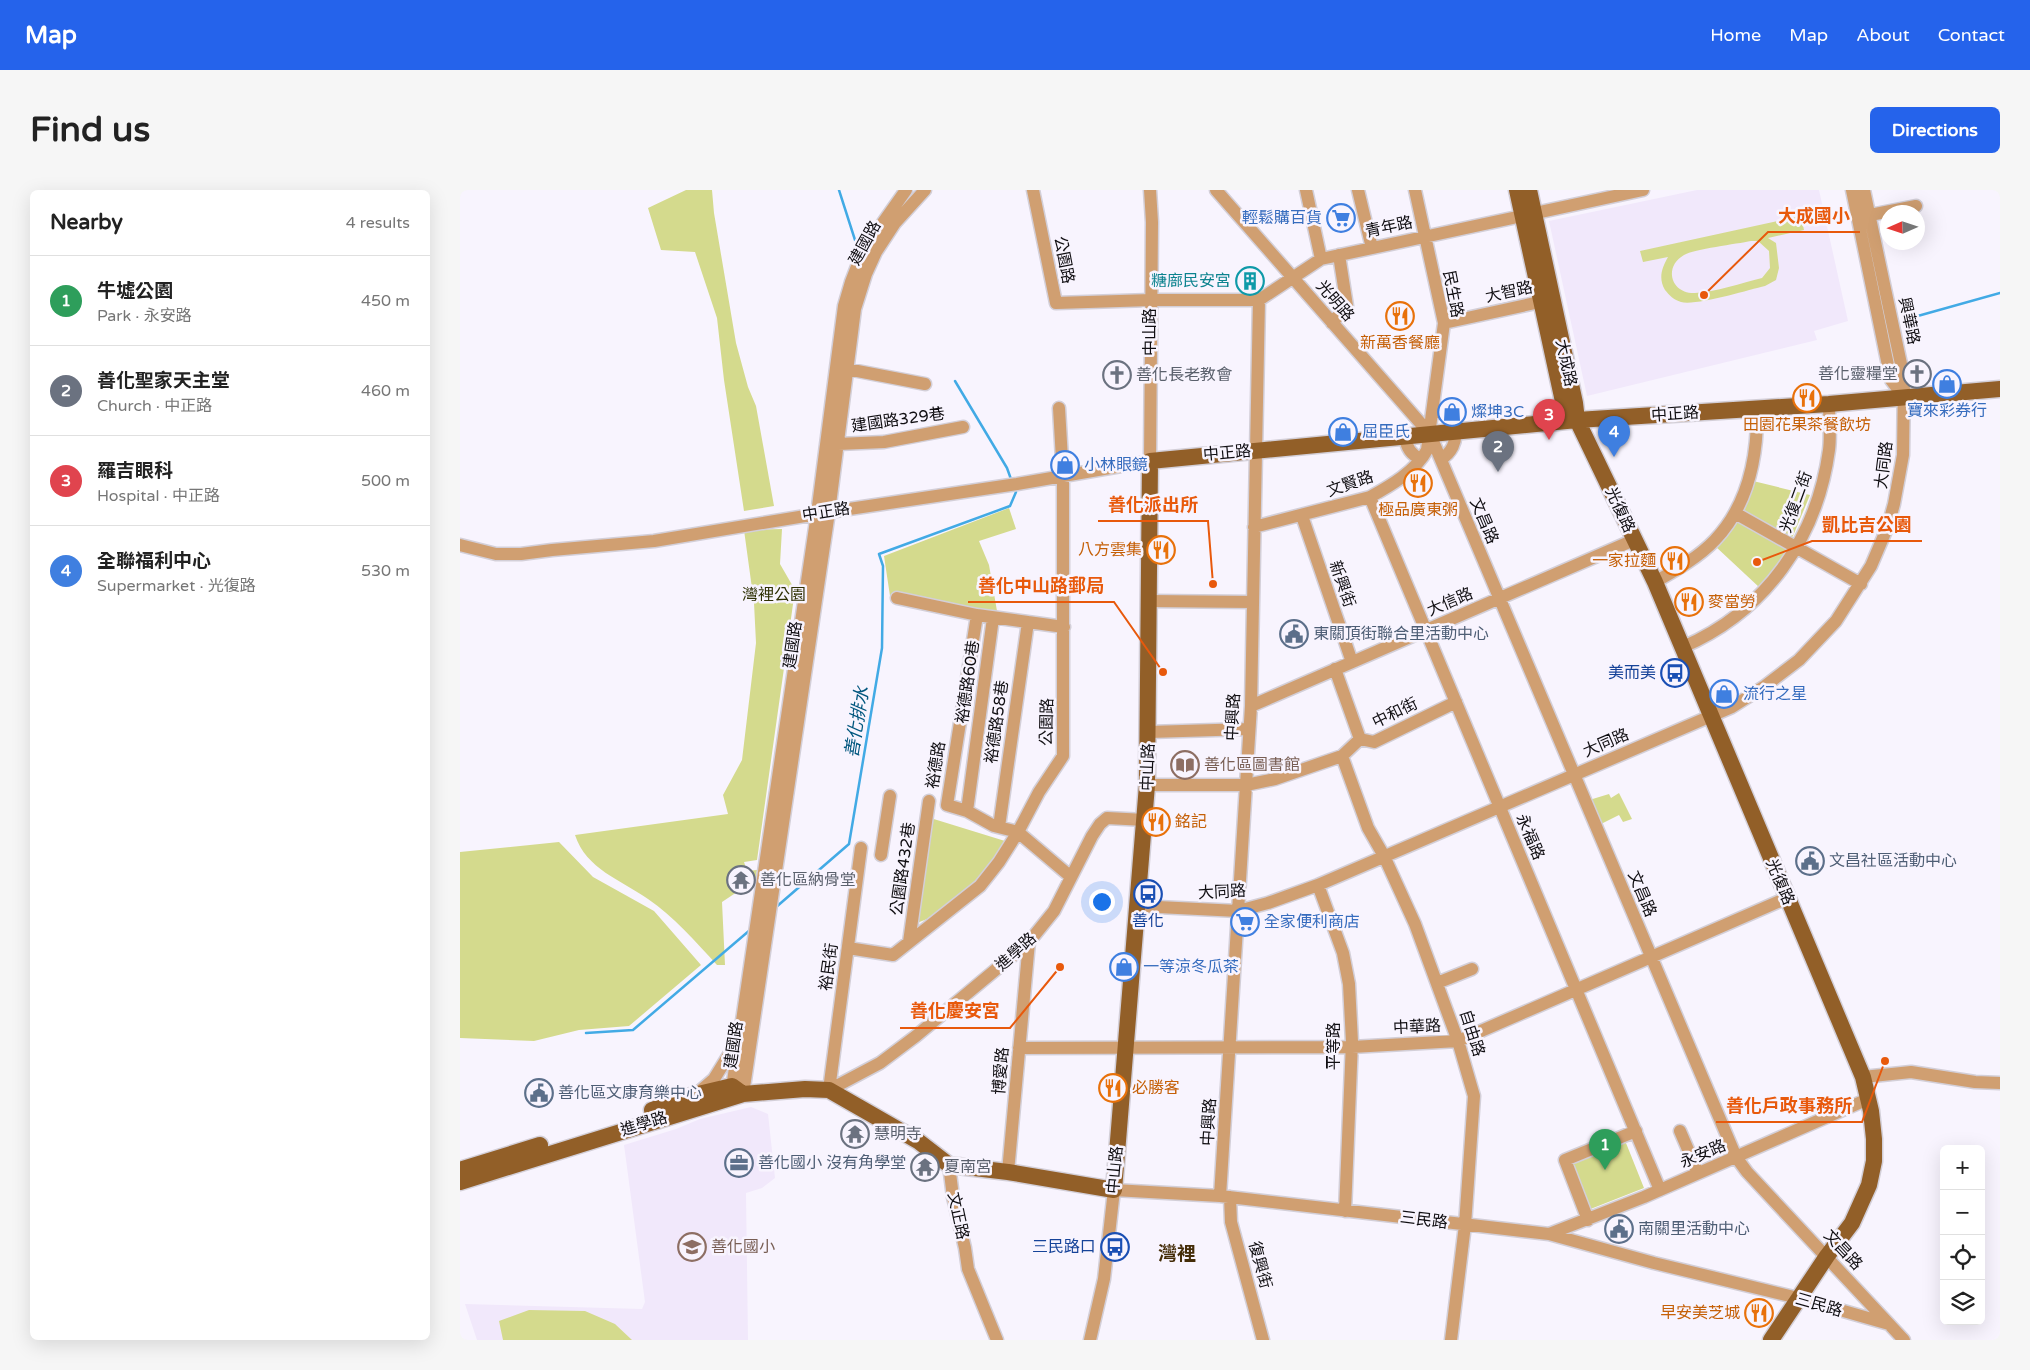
<!DOCTYPE html>
<meta charset="utf-8">
<style>
:root{--surface:#fff;--page:#f6f6f6;--text:#222;--muted:#767676;--line:#e0e0e0;--accent:#2563eb}
body{margin:0;font-family:"Varela Round","Noto Sans TC",sans-serif;background:var(--page);color:var(--text)}
.controls{position:absolute;right:15px;bottom:15px;display:grid;overflow:hidden;border-radius:8px;box-shadow:0 5px 20px #0002}
.controls button{width:45px;height:45px;display:grid;place-items:center;padding:0;border:0;border-bottom:1px solid var(--line);background:var(--surface);color:var(--text);font:25px sans-serif}
.compass{position:absolute;left:1420px;top:15px;width:45px;height:45px;border-radius:50%;background:var(--surface);box-shadow:0 5px 20px #0002;rotate:267deg}
.you{position:absolute;left:641px;top:711px;width:18px;height:18px;margin:-12px;border:4px solid #fff;border-radius:50%;background:#1a73e8;box-shadow:0 0 0 8px #1a73e833}
.badge{display:grid;place-items:center;width:32px;height:32px;border-radius:50%;background:var(--accent);color:#fff;font-size:16px;font-weight:700}
.pin{position:absolute;translate:-50% -41px;filter:drop-shadow(0 1px 2px #0008)}
.pin::after{content:'';position:absolute;top:26px;width:18px;height:15px;background:inherit;clip-path:polygon(0 0,100% 0,50% 100%)}
.list{margin:0;padding:0;list-style:none}
h2{display:flex;justify-content:space-between;align-items:center;height:65px;margin:0;padding:0 20px;font-size:21px}
h2 small{font-size:16px;font-weight:400;color:var(--muted)}
.list li{display:grid;grid-template-columns:32px 1fr auto;gap:15px;align-items:center;box-sizing:border-box;height:90px;padding:0 20px;border-top:1px solid var(--line)}
.list b{display:block;font-size:19px;white-space:nowrap}
.list p{margin:0;font-size:16px;white-space:nowrap;color:var(--muted)}
.list em{font-size:16px;font-style:normal;color:var(--muted)}
.icon{flex:none;width:28px;height:28px;fill:none;stroke:currentColor;stroke-width:2;stroke-linecap:round;stroke-linejoin:round}
.map{position:relative;flex:none;width:1540px;height:1150px;overflow:hidden;border-radius:8px}
header{display:flex;align-items:center;gap:30px;box-sizing:border-box;height:70px;padding:0 25px;background:var(--accent);color:#fff}
header strong{font-size:24px}
nav{display:flex;gap:28px;margin-inline-start:auto;font-size:18px}
.intro{display:flex;align-items:center;justify-content:space-between;box-sizing:border-box;height:120px;padding:0 30px}
h1{margin:0;font-size:35px}
.button{padding:12px 22px;border-radius:8px;background:var(--accent);color:#fff;font-size:18px;font-weight:700}
main{display:flex;gap:30px;padding:0 30px}
aside{flex:1;background:var(--surface);border-radius:8px;box-shadow:0 5px 20px #0002}
.map>svg:first-child{display:block}
</style>
<header>
<strong>Map</strong>
<nav><a>Home</a><a>Map</a><a>About</a><a>Contact</a></nav>
</header>
<div class="intro"><h1>Find us</h1><a class="button">Directions</a></div>
<main>
<aside>
<h2>Nearby<small>4 results</small></h2>
<ul class="list">
<li><span class="badge" style="background:#2e9e5b">1</span><div><b>牛墟公園</b><p>Park · 永安路</p></div><em>450 m</em></li>
<li><span class="badge" style="background:#6b7280">2</span><div><b>善化聖家天主堂</b><p>Church · 中正路</p></div><em>460 m</em></li>
<li><span class="badge" style="background:#e0444e">3</span><div><b>羅吉眼科</b><p>Hospital · 中正路</p></div><em>500 m</em></li>
<li><span class="badge" style="background:#3f7fe0">4</span><div><b>全聯福利中心</b><p>Supermarket · 光復路</p></div><em>530 m</em></li>
</ul>
</aside>
<div class="map">
<svg width="1540" height="1150" viewBox="0 0 1540 1150">
<rect width="100%" height="100%" fill="#f8f4fe"/>
<path fill="#f1e8fb" d="M1237 0H1359L1388 131 1354 141 1357 150 1127 206 1089 31Z
M291 917 308 924 315 988 302 998 286 1003 288 1150H17L5 1114 182 1119 185 1112 164 955 216 939 240 929Z"/>
<path fill="#d4da8d" fill-rule="evenodd" d="M226 0H252L254 23 276 153 288 197 296 216 314 316 284 321 264 190 257 128 235 62 201 60 188 18Z
M1341 26 1344 40 1308 48 1316 53 1319 78 1316 90 1305 96C1288 100 1236 116 1221 112 1214 110 1209 105 1205 100 1198 88 1202 78 1208 67L1183 72 1180 61ZM1291 51H1298L1309 61 1310 78 1302 88C1282 93 1255 102 1235 103 1211 104 1203 77 1224 65 1234 59 1277 54 1291 51Z
M1289 290 1350 305 1333 346 1331 348 1281 321Z
M549 318 556 339 519 351 529 375 537 421 430 406 424 366Z
M1276 330 1327 359 1328 363 1300 398 1255 356Z
M322 339 320 374 335 400 297 670 284 672 287 681 297 680 294 697 283 698 262 712 265 775H257C236 752 213 726 188 709 161 690 126 679 115 645L268 624 263 605 282 570 296 453 294 413 284 340Z
M1159 603 1172 629 1163 632 1159 625 1137 636 1126 611 1149 604 1151 608Z
M464 626 545 651 523 687 477 725 457 733Z
M99 652 133 687 194 721 241 775 169 836 119 840 74 851 0 848V662Z
M1164 948 1184 998 1128 1020 1108 970Z
M69 1120 125 1121 155 1134 172 1150H43L39 1131Z"/>
<g fill="none" stroke-linecap="round" stroke-linejoin="round">
<path stroke="#42aae5" stroke-width="2.5" d="M379 0 395 50
M1447 129 1540 103
M495 191 547 278 552 292
M315 718 389 654 422 458 423 376 419 364 550 316 556 302 555 299
M126 843 173 840 290 740"/>
<defs>
<path id="minor" d="M573 0 596 113 691 110H799L861 69 1183 0
M756 0 970 244 1276 967 1287 982 1444 1150
M846 0 861 69
M898 0 912 58
M1392 0 1431 190 1443 206
M1410 25 1456 16
M872 133 887 116 879 65
M984 133 1089 110
M387 179 465 194
M973 220C999 225 1003 256 981 269
M945 246C946 257 951 265 961 269
M378 254 424 252 503 237
M910 307 1200 1000
M1275 323 1401 394
M842 326 892 472
M794 337 910 307C930 296 956 281 967 260L984 133 955 0
M0 355 36 364H61L92 360 194 351 369 322 557 294 690 271 692 32 690 0
M1195 392C1216 380 1239 367 1255 350 1289 314 1298 265 1297 218
M437 408 517 425 604 437
M690 411 793 412
M517 425 487 615 507 621 534 636 558 642 611 687
M1223 457C1306 421 1357 348 1369 260 1371 245 1369 229 1369 214
M875 479 900 549
M791 516 1174 350
M689 542 789 539
M882 566 908 638 924 666 955 734 998 851 1014 906 1005 1035 991 1150
M687 595H786L815 589 882 566 900 549 914 552 996 512
M507 621 533 428
M539 637 568 432
M421 665 430 606
M858 695 883 763 889 794 892 852 885 1021
M678 716 778 721 808 713 858 695 1272 517 1305 496 1339 470 1376 431 1411 376 1428 336 1434 314 1443 265 1444 188 1404 0
M449 752 469 611
M388 758 433 765 520 696 539 672 558 642 579 602 603 566V287L599 218
M977 793 1012 779
M559 858 892 857 998 851 1327 708
M1403 887 1451 882 1515 892 1540 893
M369 900 420 873 456 846 569 752 594 721 632 646 640 634 647 628 685 630
M369 900 401 658
M239 902 254 889 275 855
M283 904 369 322 395 119 406 84 416 62 435 33 465 0
M271 905 357 324 384 116 391 92 403 61 446 0
M1220 941 1238 983
M489 975 493 1007 505 1058 508 1079 537 1150
M548 982 569 752
M760 1006 791 516 799 110
M770 1007 771 1032 803 1150
M1128 1030 1105 970 1176 941
M1089 1044 1184 1007 1408 909
M630 1150 644 1089 654 1000 760 1006 1089 1044 1194 1073 1338 1108 1429 1134"/>
<path id="major" d="M1057 0 1104 216 1117 230 1195 392 1403 887 1411 921 1414 949V971L1409 995 1392 1033 1367 1066 1311 1150
M1069 0 1115 213 1117 230
M192 920 234 905 272 896 283 904
M3 979 80 955
M0 992 283 904 345 899 369 900 458 951 489 975 548 982 654 1000 687 595 690 271 1117 230 1369 214 1540 199"/>
</defs>
<use href="#minor" stroke="#d3cfd8" stroke-width="15"/>
<use href="#major" stroke="#d3cfd8" stroke-width="19"/>
<use href="#minor" stroke="#d09f71" stroke-width="12"/>
<use href="#major" stroke="#925f28" stroke-width="16"/>
</g>
<defs>
<symbol id="supermarket-ring" viewBox="-11 -11 22 22"><circle r="9.5" fill="#f8f4fe" stroke="#3f7fe0" stroke-width="1.5"/><path d="M-6-5.5h2.5l.6 2H6L4.5 2H-2.5L-4.4-4H-6ZM-1.5 3.2a1.3 1.3 0 1 0 .1 0ZM3 3.2a1.3 1.3 0 1 0 .1 0Z" fill="#3f7fe0"/></symbol>
<symbol id="building-ring" viewBox="-11 -11 22 22"><circle r="9.5" fill="#f8f4fe" stroke="#0f9aa8" stroke-width="1.5"/><path d="M-4-6H4V6H1V3H-1V6H-4ZM-2.5-4.3h1.7v1.8h-1.7ZM.8-4.3h1.7v1.8H.8ZM-2.5-1h1.7V.8h-1.7ZM.8-1h1.7V.8H.8Z" fill="#0f9aa8"/></symbol>
<symbol id="restaurant-ring" viewBox="-11 -11 22 22"><circle r="9.5" fill="#f8f4fe" stroke="#e8710a" stroke-width="1.5"/><path d="M-5-6h1v4h1v-4h1v4h1v-4h1v5L-1.5 .5V6h-2V.5L-5-1ZM5-6V6H3V1.5H1.5Q1.5-4 5-6Z" fill="#e8710a"/></symbol>
<symbol id="church-ring" viewBox="-11 -11 22 22"><circle r="9.5" fill="#f8f4fe" stroke="#6b7280" stroke-width="1.5"/><path d="M-1.2-6h2.4v3.5h3.3v2.4h-3.3V6h-2.4V-.1h-3.3v-2.4h3.3Z" fill="#6b7280"/></symbol>
<symbol id="shop-ring" viewBox="-11 -11 22 22"><circle r="9.5" fill="#f8f4fe" stroke="#3f7fe0" stroke-width="1.5"/><path d="M-5-2.5h2.3a2.7 3.5 0 0 1 5.4 0H5L5.5 6h-11ZM-1.5-2.5h3a1.5 2.3 0 0 0-3 0Z" fill="#3f7fe0"/></symbol>
<symbol id="civic-ring" viewBox="-11 -11 22 22"><circle r="9.5" fill="#f8f4fe" stroke="#5c6f8a" stroke-width="1.5"/><path d="M-.6-6.5H3V-4.5H.6V-3L4-1V1h2V6H-6V1h2V-1L-.6-3ZM-1.2 2.5V6h2.4V2.5Z" fill="#5c6f8a"/></symbol>
<symbol id="bus-ring" viewBox="-11 -11 22 22"><circle r="9.5" fill="#f8f4fe" stroke="#1a4fb4" stroke-width="1.5"/><path d="M-5-6H5V4H4V6H2V4H-2V6H-4V4H-5ZM-3.5-4V0h7V-4ZM-3.5 1.2v1.5H-2V1.2ZM2 1.2v1.5H3.5V1.2Z" fill="#1a4fb4"/></symbol>
<symbol id="library-ring" viewBox="-11 -11 22 22"><circle r="9.5" fill="#f8f4fe" stroke="#8d6e63" stroke-width="1.5"/><path d="M-6-4Q-3-5.5-.7-3.5V5Q-3 3-6 4ZM6-4Q3-5.5 .7-3.5V5Q3 3 6 4Z" fill="#8d6e63"/></symbol>
<symbol id="temple-ring" viewBox="-11 -11 22 22"><circle r="9.5" fill="#f8f4fe" stroke="#6b7280" stroke-width="1.5"/><path d="M0-6L5-2H3V0L6.5 2.5H4V6H1.5V3h-3V6H-4V2.5H-6.5L-3 0V-2H-5Z" fill="#6b7280"/></symbol>
<symbol id="office-ring" viewBox="-11 -11 22 22"><circle r="9.5" fill="#f8f4fe" stroke="#5c6f8a" stroke-width="1.5"/><path d="M-6-3h4V-5.5h4V-3h4V5H-6ZM-1-4.5V-3h2v-1.5ZM-6 0V1H6V0Z" fill="#5c6f8a"/></symbol>
<symbol id="school-ring" viewBox="-11 -11 22 22"><circle r="9.5" fill="#f8f4fe" stroke="#8d6e63" stroke-width="1.5"/><path d="M0-5L7-2L0 1L-7-2ZM-4 1L0 2.5L4 1V4Q0 6-4 4Z" fill="#8d6e63"/></symbol>
</defs>
<g fill-rule="evenodd">
<use href="#supermarket-ring" x="865" y="12" width="32" height="32"/>
<use href="#building-ring" x="774" y="75" width="32" height="32"/>
<use href="#restaurant-ring" x="924" y="110" width="32" height="32"/>
<use href="#church-ring" x="1441" y="168" width="32" height="32"/>
<use href="#church-ring" x="641" y="169" width="32" height="32"/>
<use href="#shop-ring" x="1471" y="178" width="32" height="32"/>
<use href="#restaurant-ring" x="1331" y="192" width="32" height="32"/>
<use href="#shop-ring" x="976" y="206" width="32" height="32"/>
<use href="#shop-ring" x="867" y="226" width="32" height="32"/>
<use href="#shop-ring" x="589" y="259" width="32" height="32"/>
<use href="#restaurant-ring" x="942" y="277" width="32" height="32"/>
<use href="#restaurant-ring" x="685" y="344" width="32" height="32"/>
<use href="#restaurant-ring" x="1199" y="355" width="32" height="32"/>
<use href="#restaurant-ring" x="1213" y="396" width="32" height="32"/>
<use href="#civic-ring" x="818" y="428" width="32" height="32"/>
<use href="#bus-ring" x="1199" y="467" width="32" height="32"/>
<use href="#shop-ring" x="1248" y="488" width="32" height="32"/>
<use href="#library-ring" x="709" y="559" width="32" height="32"/>
<use href="#restaurant-ring" x="680" y="616" width="32" height="32"/>
<use href="#civic-ring" x="1334" y="655" width="32" height="32"/>
<use href="#temple-ring" x="265" y="674" width="32" height="32"/>
<use href="#bus-ring" x="672" y="688" width="32" height="32"/>
<use href="#supermarket-ring" x="769" y="716" width="32" height="32"/>
<use href="#shop-ring" x="648" y="761" width="32" height="32"/>
<use href="#restaurant-ring" x="637" y="882" width="32" height="32"/>
<use href="#civic-ring" x="63" y="887" width="32" height="32"/>
<use href="#temple-ring" x="379" y="928" width="32" height="32"/>
<use href="#office-ring" x="263" y="957" width="32" height="32"/>
<use href="#temple-ring" x="449" y="961" width="32" height="32"/>
<use href="#civic-ring" x="1143" y="1023" width="32" height="32"/>
<use href="#school-ring" x="216" y="1041" width="32" height="32"/>
<use href="#bus-ring" x="639" y="1041" width="32" height="32"/>
<use href="#restaurant-ring" x="1283" y="1107" width="32" height="32"/>
</g>
<g text-anchor="middle" dominant-baseline="central" stroke-width="5" stroke-linejoin="round" paint-order="stroke">
<g font-size="16" fill="#366cbe" stroke="#f8f4fe" text-anchor="start">
<text x="862" y="28" text-anchor="end">輕鬆購百貨</text>
<text x="1487" y="221" text-anchor="middle">寶來彩券行</text>
<text x="1011" y="222">燦坤3C</text>
<text x="902" y="242">屈臣氏</text>
<text x="624" y="275">小林眼鏡</text>
<text x="1283" y="504">流行之星</text>
<text x="804" y="732">全家便利商店</text>
<text x="683" y="777">一等涼冬瓜茶</text>
</g>
<g font-size="16" fill="#100e12" stroke="#f8f4fe">
<text transform="translate(929 37) rotate(-12)">青年路</text>
<text transform="translate(405 53) rotate(-61)">建國路</text>
<text transform="translate(604 70) rotate(79)">公園路</text>
<text transform="translate(1049 102) rotate(-12)">大智路</text>
<text transform="translate(993 104) rotate(79)">民生路</text>
<text transform="translate(875 111) rotate(49)">光明路</text>
<text transform="translate(1449 131) rotate(78)">興華路</text>
<text transform="translate(690 142) rotate(-90)">中山路</text>
<text transform="translate(1106 173) rotate(78)">大成路</text>
<text transform="translate(1215 224) rotate(-4)">中正路</text>
<text transform="translate(438 230) rotate(-8)">建國路329巷</text>
<text transform="translate(767 263) rotate(-5)">中正路</text>
<text transform="translate(1424 275) rotate(-83)">大同路</text>
<text transform="translate(890 294) rotate(-19)">文賢路</text>
<text transform="translate(1336 312) rotate(-70)">光復二街</text>
<text transform="translate(1160 320) rotate(65)">光復路</text>
<text transform="translate(366 322) rotate(-9)">中正路</text>
<text transform="translate(1024 331) rotate(67)">文昌路</text>
<text transform="translate(882 394) rotate(71)">新興街</text>
<text transform="translate(990 412) rotate(-23)">大信路</text>
<text transform="translate(333 455) rotate(-82)">建國路</text>
<text transform="translate(508 492) rotate(-82)">裕德路60巷</text>
<text transform="translate(935 523) rotate(-26)">中和街</text>
<text transform="translate(773 527) rotate(-87)">中興路</text>
<text transform="translate(537 532) rotate(-82)">裕德路58巷</text>
<text transform="translate(587 532) rotate(-89)">公園路</text>
<text transform="translate(1146 553) rotate(-23)">大同路</text>
<text transform="translate(476 575) rotate(-81)">裕德路</text>
<text transform="translate(688 577) rotate(-88)">中山路</text>
<text transform="translate(1070 647) rotate(67)">永福路</text>
<text transform="translate(443 679) rotate(-82)">公園路432巷</text>
<text transform="translate(1320 692) rotate(67)">光復路</text>
<text transform="translate(762 702) rotate(-3)">大同路</text>
<text transform="translate(1182 704) rotate(67)">文昌路</text>
<text transform="translate(556 762) rotate(-42)">進學路</text>
<text transform="translate(369 777) rotate(-82)">裕民街</text>
<text transform="translate(957 837) rotate(-3)">中華路</text>
<text transform="translate(1012 843) rotate(72)">自由路</text>
<text transform="translate(274 855) rotate(-82)">建國路</text>
<text transform="translate(874 856) rotate(-90)">平等路</text>
<text transform="translate(541 881) rotate(-85)">博愛路</text>
<text transform="translate(749 932) rotate(-87)">中興路</text>
<text transform="translate(184 934) rotate(-17)">進學路</text>
<text transform="translate(1243 964) rotate(-23)">永安路</text>
<text transform="translate(655 980) rotate(-85)">中山路</text>
<text transform="translate(498 1026) rotate(78)">文正路</text>
<text transform="translate(964 1030) rotate(7)">三民路</text>
<text transform="translate(1383 1060) rotate(47)">文昌路</text>
<text transform="translate(800 1075) rotate(75)">復興街</text>
<text transform="translate(1359 1115) rotate(16)">三民路</text>
</g>
<g font-size="16" fill="#0d838f" stroke="#f8f4fe" text-anchor="end">
<text x="771" y="91">糖廍民安宮</text>
</g>
<g font-size="16" fill="#c56008" stroke="#f8f4fe">
<text x="940" y="153">新萬香餐廳</text>
<text x="1347" y="235">田園花果茶餐飲坊</text>
<text x="958" y="320">極品廣東粥</text>
<text x="682" y="360" text-anchor="end">八方雲集</text>
<text x="1196" y="371" text-anchor="end">一家拉麵</text>
<text x="1248" y="412" text-anchor="start">麥當勞</text>
<text x="715" y="632" text-anchor="start">銘記</text>
<text x="672" y="898" text-anchor="start">必勝客</text>
<text x="1280" y="1123" text-anchor="end">早安美芝城</text>
</g>
<g font-size="16" fill="#5b616d" stroke="#f8f4fe" text-anchor="start">
<text x="1438" y="184" text-anchor="end">善化靈糧堂</text>
<text x="676" y="185">善化長老教會</text>
<text x="300" y="690">善化區納骨堂</text>
<text x="414" y="944">慧明寺</text>
<text x="484" y="977">夏南宮</text>
</g>
<g font-size="16" fill="#2e3003" stroke="#f8f4fe">
<text x="314" y="405">灣裡公園</text>
</g>
<g font-size="16" fill="#4e5e75" stroke="#f8f4fe" text-anchor="start">
<text x="853" y="444">東關頂街聯合里活動中心</text>
<text x="1369" y="671">文昌社區活動中心</text>
<text x="98" y="903">善化區文康育樂中心</text>
<text x="298" y="973">善化國小 沒有角學堂</text>
<text x="1178" y="1039">南關里活動中心</text>
</g>
<g font-size="16" fill="#164399" stroke="#f8f4fe" text-anchor="end">
<text x="1196" y="483">美而美</text>
<text x="688" y="731" text-anchor="middle">善化</text>
<text x="636" y="1057">三民路口</text>
</g>
<g font-size="16" fill="#785e54" stroke="#f8f4fe" text-anchor="start">
<text x="744" y="575">善化區圖書館</text>
<text x="251" y="1057">善化國小</text>
</g>
<g font-size="18" font-style="italic" fill="#01567e" stroke="#f8f4fe">
<text transform="translate(397 532) rotate(-81)">善化排水</text>
</g>
<g font-size="19" font-weight="bold" fill="#442c08" stroke="#f8f4fe">
<text x="717" y="1064">灣裡</text>
</g>
</g>
<path fill="none" stroke="#e8590c" stroke-width="2" d="M1244 105L1308 42H1400M753 394L748 331H638M1297 372L1352 351H1462M703 482L654 412H508M600 777L550 838H440M1425 871L1402 932H1256"/>
<g fill="#e8590c" stroke="#f8f4fe" stroke-width="2">
<circle cx="1244" cy="105" r="5"/>
<circle cx="753" cy="394" r="5"/>
<circle cx="1297" cy="372" r="5"/>
<circle cx="703" cy="482" r="5"/>
<circle cx="600" cy="777" r="5"/>
<circle cx="1425" cy="871" r="5"/>
</g>
<g font-size="18" text-anchor="middle" font-weight="bold" fill="#e8590c" stroke="#f8f4fe" stroke-width="5" stroke-linejoin="round" paint-order="stroke">
<text x="1354" y="32">大成國小</text>
<text x="693" y="321">善化派出所</text>
<text x="1407" y="341">凱比吉公園</text>
<text x="581" y="402">善化中山路郵局</text>
<text x="495" y="827">善化慶安宮</text>
<text x="1329" y="922">善化戶政事務所</text>
</g>
</svg>
<div class="controls">
<button>+</button>
<button>−</button>
<button><svg class="icon" aria-label="locate" viewBox="0 0 24 24"><circle cx="12" cy="12" r="6"/><path d="M12 2v4M12 18v4M2 12h4M18 12h4"/></svg></button>
<button><svg class="icon" aria-label="layers" viewBox="0 0 24 24"><path d="M12 4l9 5-9 5-9-5zM3 14l9 5 9-5"/></svg></button>
</div>
<svg class="compass" viewBox="-18 -18 36 36"><path d="M0-13l5 13h-10z" fill="#e53935"/><path d="M0 13l5-13h-10z" fill="#767676"/></svg>
<div class="you"></div>
<div class="pin badge" style="left:1145px;top:980px;background:#2e9e5b">1</div>
<div class="pin badge" style="left:1038px;top:282px;background:#6b7280">2</div>
<div class="pin badge" style="left:1089px;top:250px;background:#e0444e">3</div>
<div class="pin badge" style="left:1154px;top:267px;background:#3f7fe0">4</div>
</div>
</main>
